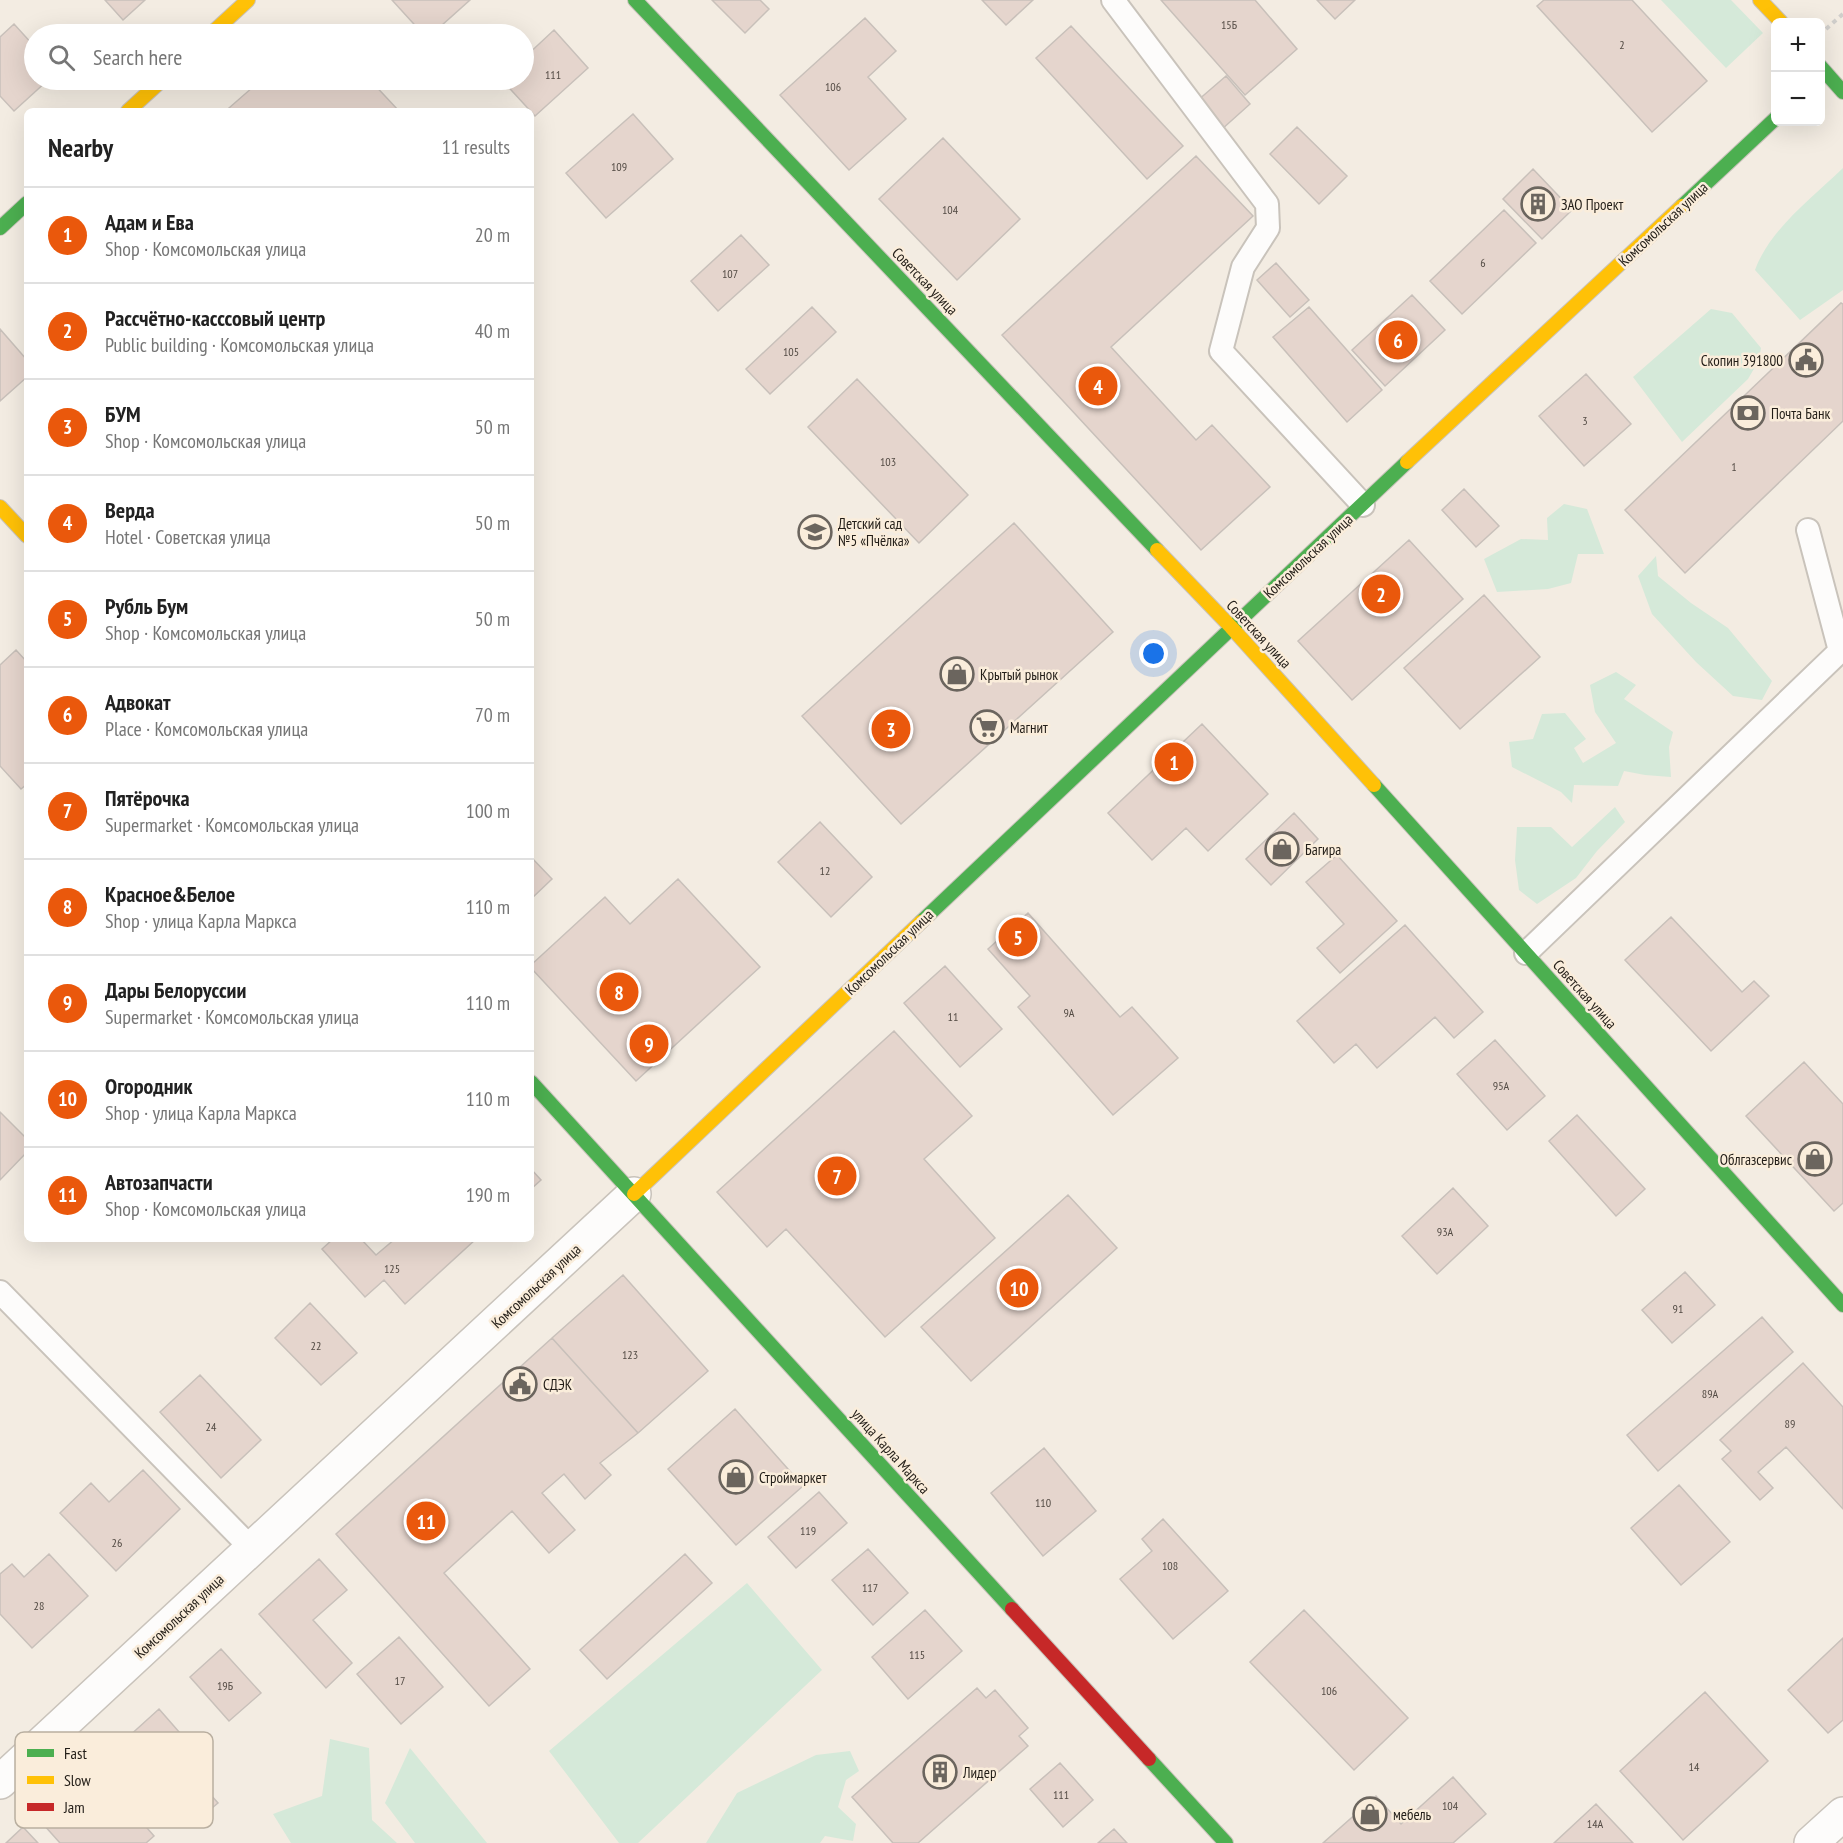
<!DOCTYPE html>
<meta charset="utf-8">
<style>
:root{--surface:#fff;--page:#f2f2f2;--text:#222;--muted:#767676;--line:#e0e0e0;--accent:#ea580c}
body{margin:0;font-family:"PT Sans Narrow",sans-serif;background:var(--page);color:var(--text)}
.controls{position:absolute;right:18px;top:18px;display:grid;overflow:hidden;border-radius:9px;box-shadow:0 6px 24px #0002}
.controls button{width:54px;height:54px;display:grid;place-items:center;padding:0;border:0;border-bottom:2px solid var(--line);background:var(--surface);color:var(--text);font:30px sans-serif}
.you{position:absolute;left:1154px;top:654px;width:21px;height:21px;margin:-15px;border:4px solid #fff;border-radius:50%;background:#1a73e8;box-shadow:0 0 0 9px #1a73e833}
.badge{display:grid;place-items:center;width:39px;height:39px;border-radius:50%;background:var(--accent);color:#fff;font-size:20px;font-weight:700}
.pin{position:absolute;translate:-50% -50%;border:3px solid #fff;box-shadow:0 2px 6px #0006}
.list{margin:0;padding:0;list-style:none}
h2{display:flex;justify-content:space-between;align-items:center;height:78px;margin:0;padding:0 24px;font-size:26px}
h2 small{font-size:20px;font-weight:400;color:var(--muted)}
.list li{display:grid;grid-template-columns:39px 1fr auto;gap:18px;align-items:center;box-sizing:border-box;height:96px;padding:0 24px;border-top:2px solid var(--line)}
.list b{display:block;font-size:22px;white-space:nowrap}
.list p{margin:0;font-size:20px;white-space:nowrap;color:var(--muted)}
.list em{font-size:20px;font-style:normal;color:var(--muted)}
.icon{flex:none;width:33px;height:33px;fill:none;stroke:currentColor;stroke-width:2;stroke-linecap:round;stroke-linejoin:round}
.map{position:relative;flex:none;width:1843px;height:1843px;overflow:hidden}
.search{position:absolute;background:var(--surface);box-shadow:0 6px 24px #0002;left:24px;top:24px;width:510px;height:66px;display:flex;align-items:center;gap:15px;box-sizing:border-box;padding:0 21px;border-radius:33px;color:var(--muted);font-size:22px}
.panel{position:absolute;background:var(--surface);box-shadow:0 6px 24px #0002;left:24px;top:108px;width:510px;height:1134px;border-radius:9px}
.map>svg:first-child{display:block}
</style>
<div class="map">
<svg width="1843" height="1843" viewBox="0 0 1843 1843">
<rect width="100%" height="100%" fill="#f3ece2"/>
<path fill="#d5e9d9" d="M1661 0H1731L1763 33 1726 68Z
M1843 168V290L1800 320 1755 270C1770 229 1812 198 1843 168Z
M1711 309 1732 313 1761 348 1759 360 1748 379 1682 442 1633 377Z
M1564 504 1587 509 1604 554H1578L1571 583 1548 589 1497 592 1484 559 1521 539 1548 540 1547 518Z
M1656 556 1658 576 1691 603 1728 628 1772 681 1762 700 1733 696 1696 662 1652 614 1638 576Z
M1616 672 1636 685 1624 699 1673 732 1669 747 1671 777 1645 775 1624 771 1618 786 1574 785 1572 803 1561 792 1512 767 1509 742 1533 739 1542 714 1565 713 1586 739 1574 748 1583 763 1616 743 1595 712 1590 685Z
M1615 807 1625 822 1597 851 1576 878 1537 904 1519 890 1515 860 1517 827H1551L1572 847Z
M747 1583 822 1670 638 1843H619L549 1751Z
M330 1739 369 1748 372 1820 397 1843H291L273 1814 322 1796Z
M410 1748 487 1843H415L385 1803Z
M850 1751 859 1771 846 1780 838 1807 856 1824 853 1841 825 1836 820 1843H706L737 1793 816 1755Z"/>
<path fill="#e5d5cd" stroke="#c8c0ba" stroke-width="1.5" d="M105 0H145L123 20Z
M392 0H470L432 34H423Z
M712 0H760L769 9 745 33Z
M982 0H1033L1006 25Z
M1161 0H1255L1297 49 1245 95Z
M1317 0H1355L1335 19Z
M1544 0H1632L1707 81 1652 132 1537 6Z
M865 18 896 51 868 77 906 119 849 170 780 95Z
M14 24 34 46V80H48L14 111 0 96V37Z
M1071 26 1183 146 1147 179 1036 58Z
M554 30 588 68 535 116 502 80H524V58Z
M1226 76 1250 104 1221 130 1197 101Z
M261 80H370L399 111H232L229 108Z
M633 114 673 159 606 218 566 173Z
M1297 127 1347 176 1319 204 1270 154Z
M943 138 1020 219 957 280 879 199Z
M1196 156 1253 216 1111 347 1196 440 1212 425 1270 487 1201 550 1002 335Z
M1533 169 1572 210 1542 239 1503 199Z
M1504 210 1536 243 1462 314 1430 281Z
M741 235 769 265 718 311 691 281Z
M1276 263 1309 300 1290 317 1257 280Z
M1412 295 1445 330 1385 386 1352 350Z
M1841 303 1843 304V421L1685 573 1625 510Z
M812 307 836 332 770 394 746 369Z
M1309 307 1382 390 1347 422 1273 337Z
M0 329 27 360V377L0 401Z
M1586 374 1631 424 1584 466 1539 416Z
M857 379 968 495 919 543 808 427Z
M1464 489 1499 526 1476 547 1442 510Z
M1014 523 1113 632 901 824 802 716Z
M1409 540 1463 599 1352 700 1298 641Z
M1484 595 1540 657 1460 729 1404 668Z
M16 650 27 662V784L21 789 0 766V665Z
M1202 724 1268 794 1208 851 1186 828 1152 860 1108 813Z
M1294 813 1318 839 1271 885 1246 859Z
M820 822 872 877 831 917 778 862Z
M1337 855 1397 921 1340 973 1317 948 1344 924 1306 882Z
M531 857 552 879 531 899Z
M678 879 760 967 636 1081 531 968V965L605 897 630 924Z
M1028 913 1120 1017 1132 1007 1178 1058 1113 1115 1018 1007 1030 996 988 949Z
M1671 917 1742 992 1754 981 1769 996 1711 1051 1625 960Z
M1405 925 1483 1012 1454 1038 1435 1017 1377 1068 1356 1044 1334 1063 1297 1021Z
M945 966 1002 1029 960 1067 904 1003Z
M894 1031 972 1116 924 1159 995 1238 885 1337 786 1229 767 1247 717 1192Z
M1495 1040 1545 1096 1507 1130 1457 1074Z
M1804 1062 1843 1104V1203L1834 1211 1746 1116Z
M0 1112 27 1139V1152L0 1180Z
M1577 1115 1645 1189 1616 1216 1549 1141Z
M531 1169 541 1180 531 1189Z
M1453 1188 1488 1226 1437 1274 1402 1236Z
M1068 1195 1117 1248 971 1381 921 1327Z
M333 1239H361L376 1255 395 1239H476L405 1304 384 1280 365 1297 322 1249Z
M1685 1272 1715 1305 1672 1343 1642 1310Z
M623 1275 708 1371 638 1433 552 1338Z
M310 1303 357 1353 321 1385 275 1338Z
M1762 1317 1793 1352 1658 1471 1627 1435Z
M552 1338 638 1433 600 1463 611 1475 585 1499 564 1474 542 1493 575 1530 549 1553 512 1511 444 1573 530 1669 489 1706 336 1534Z
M1803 1363 1843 1407V1509L1786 1447 1758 1472 1773 1488 1760 1500 1722 1459 1731 1451 1720 1440Z
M200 1375 261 1440 221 1478 160 1412Z
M735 1409 803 1486 736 1545 668 1469Z
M1044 1448 1096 1511 1043 1556 991 1493Z
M143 1470 180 1509 116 1571 60 1513 91 1483 109 1502Z
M1679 1485 1730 1542 1681 1585 1631 1528Z
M819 1492 847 1523 796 1568 768 1537Z
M1163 1519 1228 1591 1173 1639 1120 1579 1152 1551 1142 1539Z
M868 1549 908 1593 873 1625 832 1580Z
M49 1554 88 1596 32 1648 0 1614V1574L12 1564 24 1577Z
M685 1554 712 1583 607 1679 580 1650Z
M319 1559 347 1590 313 1620 352 1663 326 1688 259 1614Z
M925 1610 962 1651 908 1699 872 1657Z
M1304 1610 1408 1718 1354 1770 1250 1662Z
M399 1637 443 1687 401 1724 357 1674Z
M1843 1638V1720L1828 1733 1788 1690Z
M221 1649 261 1693 229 1721 190 1677Z
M977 1688 986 1698 995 1690 1028 1728 1019 1736 1028 1746 918 1843H893L852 1797Z
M1705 1692 1768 1761 1683 1840 1620 1771Z
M159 1709 207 1764 194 1776 218 1803 199 1819 127 1738Z
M1060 1763 1093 1800 1063 1827 1030 1789Z
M92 1765 154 1836 146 1843H60L35 1815Z
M1453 1777 1486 1814 1453 1843H1323L1376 1796 1401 1824Z
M1596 1804 1633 1843H1554Z
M23 1827 38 1843H6Z
M1114 1829 1127 1843H1098Z"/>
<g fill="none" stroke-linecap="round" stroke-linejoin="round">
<defs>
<path id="lane" d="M1113 0 1267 204 1268 228 1243 267 1221 351 1363 505
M1526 953 1840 651 1808 530
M0 1292 252 1549"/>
<path id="street" d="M0 1782 634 1194
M1811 1843 1843 1814"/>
<path id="fast" d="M635 0 1157 550
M1820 66 1843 92
M1682 206 1776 118
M0 228 27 203
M1374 785 1843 1305
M921 922 1407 462
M531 1082 1012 1609
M1149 1759 1226 1843"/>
<path id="slow" d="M1760 0 1781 22
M211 34 248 0
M128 111 162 80
M1407 462 1682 206
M0 507 27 536
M1157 550 1231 627 1374 785
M634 1194 921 922"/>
<path id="jam" d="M1012 1609 1149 1759"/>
</defs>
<use href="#lane" stroke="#c9c3bb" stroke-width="26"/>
<use href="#street" stroke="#c9c3bb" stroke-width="36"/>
<use href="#fast" stroke="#c9c3bb" stroke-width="16"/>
<use href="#slow" stroke="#c9c3bb" stroke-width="16"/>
<use href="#jam" stroke="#c9c3bb" stroke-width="16"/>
<path stroke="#d0cecb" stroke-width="4" stroke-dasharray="4.5 4.5" stroke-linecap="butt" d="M1826 29 1843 14"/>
<use href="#lane" stroke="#fdfcfb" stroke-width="22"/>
<use href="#street" stroke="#fdfcfb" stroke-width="33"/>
<use href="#fast" stroke="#4caf50" stroke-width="14"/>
<use href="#slow" stroke="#ffc107" stroke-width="14"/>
<use href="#jam" stroke="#c62828" stroke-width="14"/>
</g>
<defs>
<symbol id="building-ring" viewBox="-11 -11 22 22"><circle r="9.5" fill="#faeddb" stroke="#6b655e" stroke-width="1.5"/><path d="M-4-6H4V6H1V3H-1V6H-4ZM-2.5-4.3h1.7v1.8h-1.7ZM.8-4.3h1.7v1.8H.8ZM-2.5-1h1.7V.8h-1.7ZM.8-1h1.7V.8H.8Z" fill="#6b655e"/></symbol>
<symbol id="civic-ring" viewBox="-11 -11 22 22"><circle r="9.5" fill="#faeddb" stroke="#6b655e" stroke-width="1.5"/><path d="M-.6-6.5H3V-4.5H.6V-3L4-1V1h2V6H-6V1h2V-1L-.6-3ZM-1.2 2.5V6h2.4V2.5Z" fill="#6b655e"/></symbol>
<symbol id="bank-ring" viewBox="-11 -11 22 22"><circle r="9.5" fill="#faeddb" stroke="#6b655e" stroke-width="1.5"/><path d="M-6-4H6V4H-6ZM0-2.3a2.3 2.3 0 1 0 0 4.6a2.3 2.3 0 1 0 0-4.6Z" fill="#6b655e"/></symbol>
<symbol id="school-ring" viewBox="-11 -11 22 22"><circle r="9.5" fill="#faeddb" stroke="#6b655e" stroke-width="1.5"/><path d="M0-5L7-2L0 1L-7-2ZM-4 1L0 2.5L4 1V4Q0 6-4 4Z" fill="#6b655e"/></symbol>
<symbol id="shop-ring" viewBox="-11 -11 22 22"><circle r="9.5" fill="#faeddb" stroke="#6b655e" stroke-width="1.5"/><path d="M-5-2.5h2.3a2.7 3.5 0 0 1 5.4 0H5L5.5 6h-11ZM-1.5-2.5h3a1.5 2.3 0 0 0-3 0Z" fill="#6b655e"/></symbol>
<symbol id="supermarket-ring" viewBox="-11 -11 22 22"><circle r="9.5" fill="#faeddb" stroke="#6b655e" stroke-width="1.5"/><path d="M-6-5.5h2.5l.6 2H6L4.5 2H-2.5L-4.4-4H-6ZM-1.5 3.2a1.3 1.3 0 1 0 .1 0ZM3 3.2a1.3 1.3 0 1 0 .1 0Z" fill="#6b655e"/></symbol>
</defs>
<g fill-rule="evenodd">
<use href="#building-ring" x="1519" y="185" width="38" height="38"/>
<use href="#civic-ring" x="1787" y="341" width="38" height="38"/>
<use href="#bank-ring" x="1729" y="394" width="38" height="38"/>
<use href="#school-ring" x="796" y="513" width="38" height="38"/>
<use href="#shop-ring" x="938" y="655" width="38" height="38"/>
<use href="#supermarket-ring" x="968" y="708" width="38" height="38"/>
<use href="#shop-ring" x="1263" y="830" width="38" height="38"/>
<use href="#shop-ring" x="1796" y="1140" width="38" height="38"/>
<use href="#civic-ring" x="501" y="1365" width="38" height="38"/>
<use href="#shop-ring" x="717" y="1458" width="38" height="38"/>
<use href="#building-ring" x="921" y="1753" width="38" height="38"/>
<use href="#shop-ring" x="1351" y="1795" width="38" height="38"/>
</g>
<g text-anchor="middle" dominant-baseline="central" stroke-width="5" stroke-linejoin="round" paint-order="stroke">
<g font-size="12" fill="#534b44">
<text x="1229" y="24">15Б</text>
<text x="1622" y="44">2</text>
<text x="553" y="74">111</text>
<text x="833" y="86">106</text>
<text x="619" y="166">109</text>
<text x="950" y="209">104</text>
<text x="1483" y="262">6</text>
<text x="730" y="273">107</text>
<text x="791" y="351">105</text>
<text x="1585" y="420">3</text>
<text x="888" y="461">103</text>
<text x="1734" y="466">1</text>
<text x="825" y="870">12</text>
<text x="1069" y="1012">9А</text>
<text x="953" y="1016">11</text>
<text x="1501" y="1085">95А</text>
<text x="1445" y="1231">93А</text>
<text x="392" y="1268">125</text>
<text x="1678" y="1308">91</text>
<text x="316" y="1345">22</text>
<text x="630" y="1354">123</text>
<text x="1710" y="1393">89А</text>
<text x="1790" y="1423">89</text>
<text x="211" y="1426">24</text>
<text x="1043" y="1502">110</text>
<text x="808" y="1530">119</text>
<text x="117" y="1542">26</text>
<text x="1170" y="1565">108</text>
<text x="870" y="1587">117</text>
<text x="39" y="1605">28</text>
<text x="917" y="1654">115</text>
<text x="400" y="1680">17</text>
<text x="225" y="1685">19Б</text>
<text x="1329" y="1690">106</text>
<text x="1694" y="1766">14</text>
<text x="1061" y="1794">111</text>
<text x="1450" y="1805">104</text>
<text x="1595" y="1823">14А</text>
</g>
<g font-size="15" fill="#221d17" stroke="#faeddb" text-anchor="start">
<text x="1561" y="204">ЗАО Проект</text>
<text x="1783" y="360" text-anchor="end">Скопин 391800</text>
<text x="1771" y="413">Почта Банк</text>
<text x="838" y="523">Детский сад<tspan x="838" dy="17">№5 «Пчёлка»</tspan></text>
<text x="980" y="674">Крытый рынок</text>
<text x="1010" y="727">Магнит</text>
<text x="1305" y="849">Багира</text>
<text x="1792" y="1159" text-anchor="end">Облгазсервис</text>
<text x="543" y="1384">СДЭК</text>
<text x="759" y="1477">Строймаркет</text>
<text x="963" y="1772">Лидер</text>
<text x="1393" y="1814">мебель</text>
</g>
<g font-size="15" fill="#221d17" stroke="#faeddb">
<text transform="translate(1663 224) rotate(-43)">Комсомольская улица</text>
<text transform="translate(925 281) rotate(46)">Советская улица</text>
<text transform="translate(1308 556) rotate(-43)">Комсомольская улица</text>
<text transform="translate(1259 634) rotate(47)">Советская улица</text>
<text transform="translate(889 952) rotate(-44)">Комсомольская улица</text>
<text transform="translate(1585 994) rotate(48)">Советская улица</text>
<text transform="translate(536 1286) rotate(-43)">Комсомольская улица</text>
<text transform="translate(891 1451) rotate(48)">улица Карла Маркса</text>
<text transform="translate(179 1616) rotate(-43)">Комсомольская улица</text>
</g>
</g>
<rect x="15" y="1732" width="198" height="96" rx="9" fill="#faeddb" stroke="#b9afa0" stroke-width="1.5"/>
<rect x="27" y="1749" width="27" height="8" fill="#4caf50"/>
<rect x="27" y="1776" width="27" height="8" fill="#ffc107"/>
<rect x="27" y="1803" width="27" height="8" fill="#c62828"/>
<g font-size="16" fill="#221d17">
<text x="64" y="1759">Fast</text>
<text x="64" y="1786">Slow</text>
<text x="64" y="1813">Jam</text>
</g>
</svg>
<div class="controls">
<button>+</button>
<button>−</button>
</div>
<div class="you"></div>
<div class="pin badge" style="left:1174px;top:762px">1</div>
<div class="pin badge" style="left:1381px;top:594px">2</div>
<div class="pin badge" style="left:891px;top:729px">3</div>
<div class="pin badge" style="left:1098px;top:386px">4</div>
<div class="pin badge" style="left:1018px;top:937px">5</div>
<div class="pin badge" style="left:1398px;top:340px">6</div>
<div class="pin badge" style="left:837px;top:1176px">7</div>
<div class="pin badge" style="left:619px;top:992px">8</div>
<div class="pin badge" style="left:649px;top:1044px">9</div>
<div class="pin badge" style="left:1019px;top:1288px">10</div>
<div class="pin badge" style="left:426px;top:1521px">11</div>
<div class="search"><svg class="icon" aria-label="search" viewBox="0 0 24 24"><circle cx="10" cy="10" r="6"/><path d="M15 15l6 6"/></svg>Search here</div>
<section class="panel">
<h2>Nearby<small>11 results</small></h2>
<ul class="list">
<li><span class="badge">1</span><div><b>Адам и Ева</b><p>Shop · Комсомольская улица</p></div><em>20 m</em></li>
<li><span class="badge">2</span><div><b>Рассчётно-касссовый центр</b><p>Public building · Комсомольская улица</p></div><em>40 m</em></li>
<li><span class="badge">3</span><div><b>БУМ</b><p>Shop · Комсомольская улица</p></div><em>50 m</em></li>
<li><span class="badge">4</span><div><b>Верда</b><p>Hotel · Советская улица</p></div><em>50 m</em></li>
<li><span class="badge">5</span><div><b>Рубль Бум</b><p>Shop · Комсомольская улица</p></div><em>50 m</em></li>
<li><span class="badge">6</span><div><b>Адвокат</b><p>Place · Комсомольская улица</p></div><em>70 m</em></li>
<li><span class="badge">7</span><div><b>Пятёрочка</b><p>Supermarket · Комсомольская улица</p></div><em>100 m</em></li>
<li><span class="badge">8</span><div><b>Красное&amp;Белое</b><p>Shop · улица Карла Маркса</p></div><em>110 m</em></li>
<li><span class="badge">9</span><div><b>Дары Белоруссии</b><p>Supermarket · Комсомольская улица</p></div><em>110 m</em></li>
<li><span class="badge">10</span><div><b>Огородник</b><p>Shop · улица Карла Маркса</p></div><em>110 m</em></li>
<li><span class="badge">11</span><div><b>Автозапчасти</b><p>Shop · Комсомольская улица</p></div><em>190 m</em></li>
</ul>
</section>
</div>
